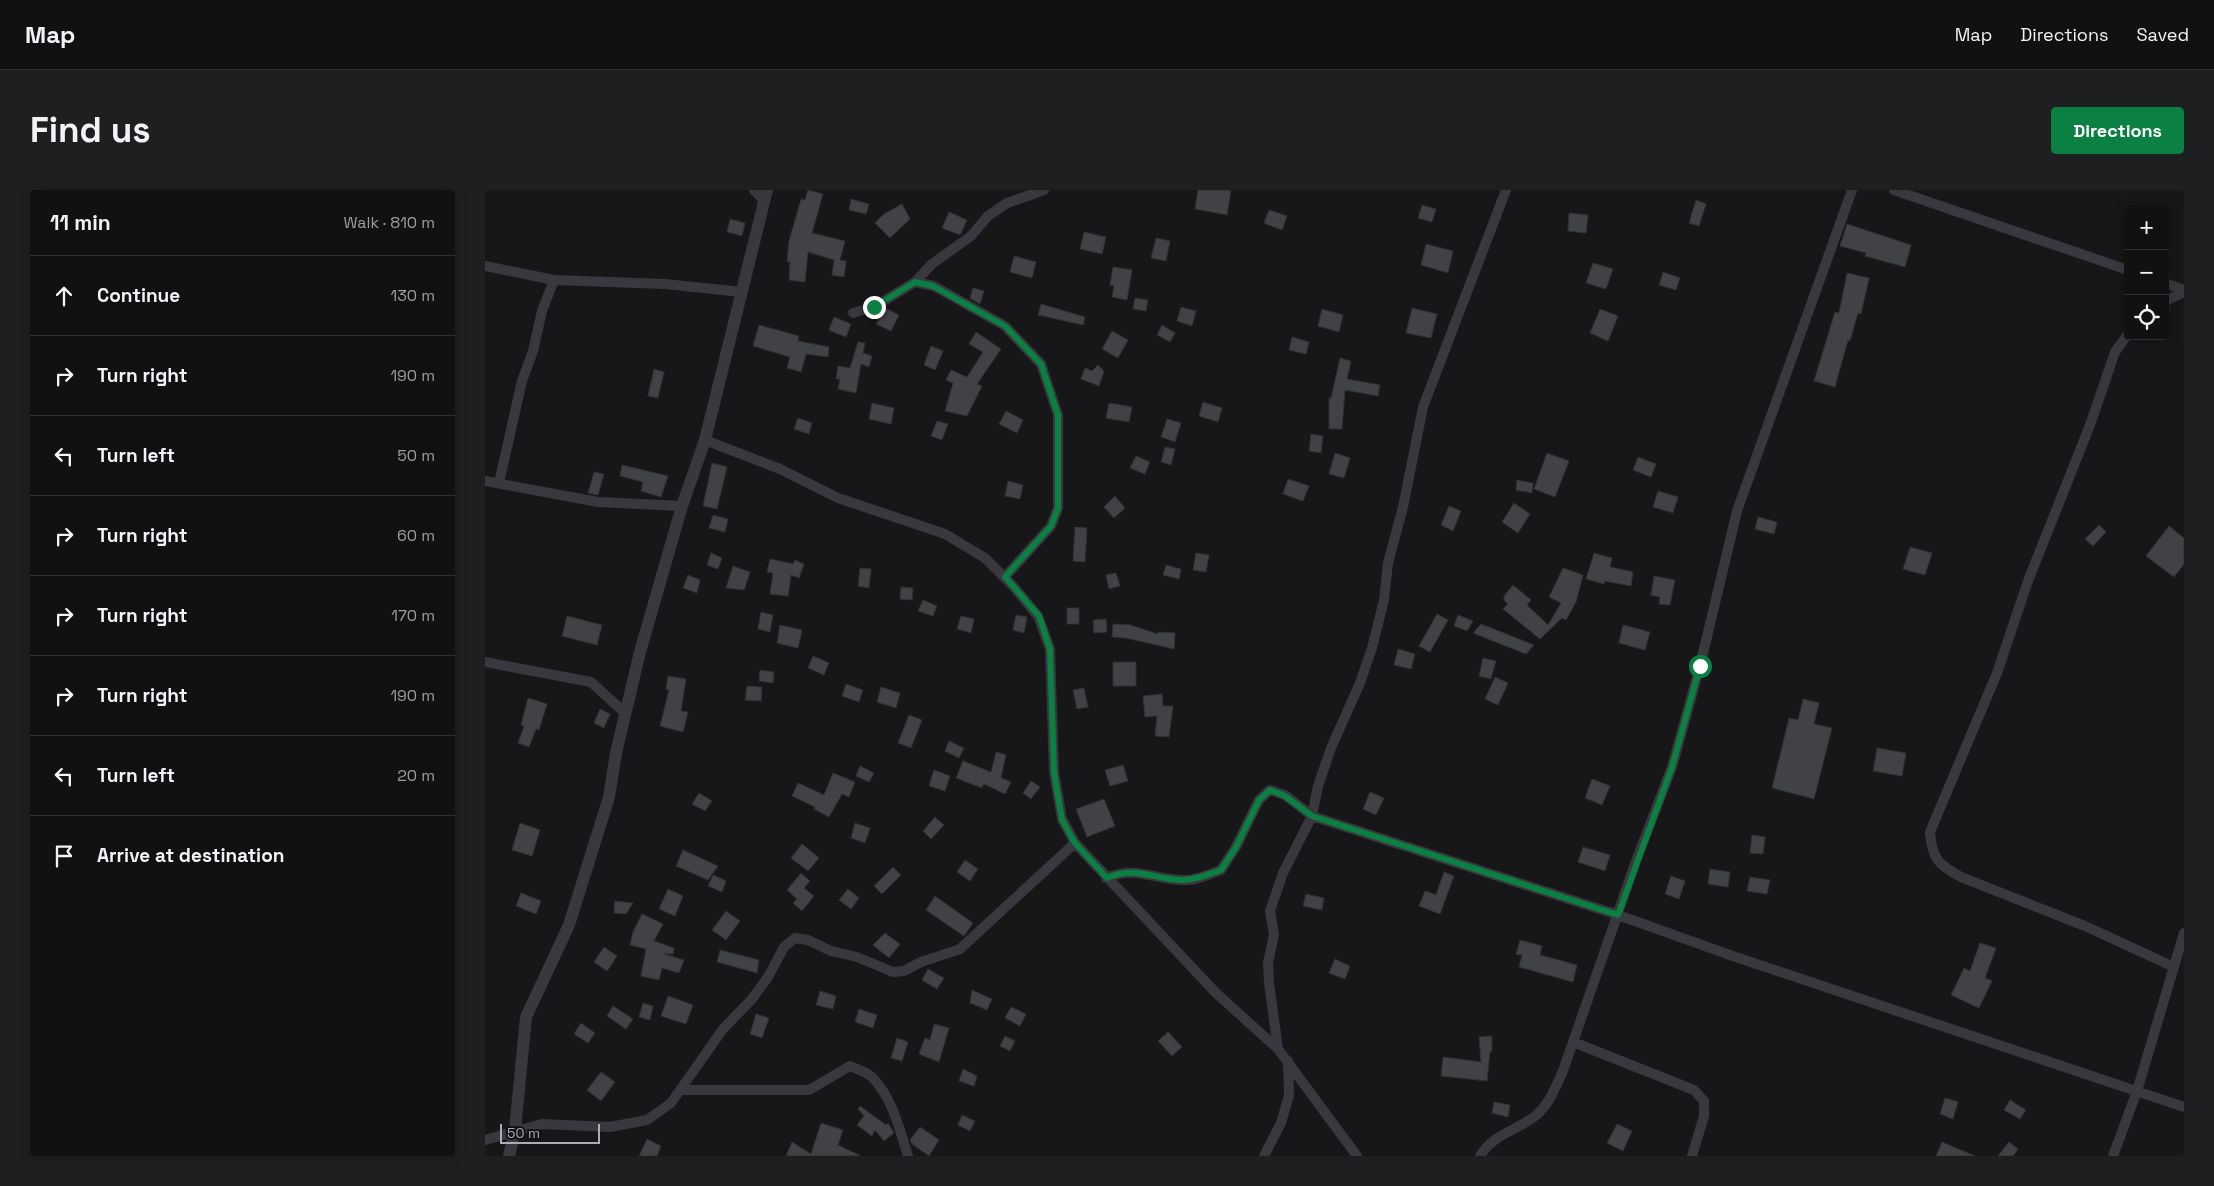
<!DOCTYPE html>
<meta charset="utf-8">
<style>
:root{--surface:#111113;--page:#1e1f21;--text:#f1f3f6;--muted:#9c9da0;--line:#303133;--accent:#0b8043}
body{margin:0;font-family:"Space Grotesk",sans-serif;background:var(--page);color:var(--text)}
.controls{position:absolute;right:15px;top:15px;display:grid;overflow:hidden;border-radius:5px;box-shadow:0 2px 12px #0003}
.controls button{width:45px;height:45px;display:grid;place-items:center;padding:0;border:0;border-bottom:1px solid var(--line);background:var(--surface);color:var(--text);font:25px sans-serif}
.scale{position:absolute;left:15px;bottom:12px;width:100px;box-sizing:border-box;padding-left:5px;border:2px solid #a9adb9;border-top:0;font-size:14px;line-height:18px;white-space:nowrap;color:#a9adb9;-webkit-text-stroke:4px #121214;paint-order:stroke}
.stop{position:absolute;width:15px;height:15px;margin:-11px;border:4px solid #0b8043;border-radius:50%;background:#fff}
.stop.end{background:#0b8043;border-color:#fff;box-shadow:0 1px 5px #0008}
.list{margin:0;padding:0;list-style:none}
h2{display:flex;justify-content:space-between;align-items:center;height:65px;margin:0;padding:0 20px;font-size:21px}
h2 small{font-size:16px;font-weight:400;color:var(--muted)}
.list li{display:grid;grid-template-columns:32px 1fr auto;gap:15px;align-items:center;box-sizing:border-box;height:80px;padding:0 20px;border-top:1px solid var(--line)}
.list b{display:block;font-size:19px;white-space:nowrap}
.list em{font-size:16px;font-style:normal;color:var(--muted)}
.icon{flex:none;width:28px;height:28px;fill:none;stroke:currentColor;stroke-width:2;stroke-linecap:round;stroke-linejoin:round}
.map{position:relative;flex:none;width:1699px;height:966px;overflow:hidden;border-radius:5px}
header{display:flex;align-items:center;gap:30px;box-sizing:border-box;height:70px;padding:0 25px;background:var(--surface);border-bottom:1px solid var(--line)}
header strong{font-size:24px}
nav{display:flex;gap:28px;margin-inline-start:auto;font-size:18px}
.intro{display:flex;align-items:center;justify-content:space-between;box-sizing:border-box;height:120px;padding:0 30px}
h1{margin:0;font-size:35px}
.button{padding:12px 22px;border-radius:5px;background:var(--accent);color:#fff;font-size:18px;font-weight:700}
main{display:flex;gap:30px;padding:0 30px}
aside{flex:1;background:var(--surface);border-radius:5px;box-shadow:0 2px 12px #0003}
.map>svg:first-child{display:block}
</style>
<header>
<strong>Map</strong>
<nav><a>Map</a><a>Directions</a><a>Saved</a></nav>
</header>
<div class="intro"><h1>Find us</h1><a class="button">Directions</a></div>
<main>
<aside>
<h2>11 min<small>Walk · 810 m</small></h2>
<ul class="list">
<li><svg class="icon" aria-label="ahead" viewBox="0 0 24 24"><path d="M12 20V5M6 11l6-6 6 6"/></svg><div><b>Continue</b></div><em>130 m</em></li>
<li><svg class="icon" aria-label="right" viewBox="0 0 24 24"><path d="M7 20v-9h11M14 6l5 5-5 5"/></svg><div><b>Turn right</b></div><em>190 m</em></li>
<li><svg class="icon" aria-label="left" viewBox="0 0 24 24"><path d="M17 20v-9H6M10 6l-5 5 5 5"/></svg><div><b>Turn left</b></div><em>50 m</em></li>
<li><svg class="icon" aria-label="right" viewBox="0 0 24 24"><path d="M7 20v-9h11M14 6l5 5-5 5"/></svg><div><b>Turn right</b></div><em>60 m</em></li>
<li><svg class="icon" aria-label="right" viewBox="0 0 24 24"><path d="M7 20v-9h11M14 6l5 5-5 5"/></svg><div><b>Turn right</b></div><em>170 m</em></li>
<li><svg class="icon" aria-label="right" viewBox="0 0 24 24"><path d="M7 20v-9h11M14 6l5 5-5 5"/></svg><div><b>Turn right</b></div><em>190 m</em></li>
<li><svg class="icon" aria-label="left" viewBox="0 0 24 24"><path d="M17 20v-9H6M10 6l-5 5 5 5"/></svg><div><b>Turn left</b></div><em>20 m</em></li>
<li><svg class="icon" aria-label="arrive" viewBox="0 0 24 24"><path d="M6 21V4h12l-3 4 3 4H6"/></svg><div><b>Arrive at destination</b></div></li>
</ul>
</aside>
<div class="map">
<svg width="1699" height="966" viewBox="0 0 1699 966">
<rect width="100%" height="100%" fill="#171719"/>
<path fill="#414246" stroke="#313135" d="M323 0 338 4 327 43 360 51 355 70 361 71 359 87 347 85 349 70 323 62 320 92 304 90 305 72H302L304 51 316 9 320 10Z
M713 0H746L742 25 710 19Z
M366 9 384 14 381 24 364 20Z
M1211 10 1221 14 1214 36 1204 33Z
M417 14 425 29 405 48 390 33 399 24Z
M937 15 951 19 947 32 933 28Z
M784 20 802 26 797 40 779 33Z
M464 22 482 30 475 45 457 38Z
M1084 23 1103 25 1101 43 1083 41Z
M245 29 260 33 257 46 242 42Z
M1362 34 1426 55 1420 77 1380 66 1381 63 1355 56Z
M599 42 621 47 617 64 595 59Z
M671 48 685 51 681 71 666 68Z
M941 54 968 61 963 83 936 75Z
M529 66 551 72 547 88 525 82Z
M1108 73 1128 79 1121 99 1101 93Z
M628 77 647 80 642 110 627 107 629 96 625 95Z
M1178 82 1195 88 1191 100 1174 95Z
M1362 83 1384 88 1376 124 1373 123 1365 151 1363 150 1350 197 1329 191 1350 122 1354 123Z
M488 98 499 101 495 114 485 108Z
M650 108 663 110 661 121 648 119Z
M556 114 600 127 598 135 553 125Z
M696 117 711 121 707 136 692 131Z
M400 118 414 125 406 141 391 134Z
M927 118 952 124 946 148 921 143Z
M837 119 858 125 854 142 833 136Z
M1115 119 1133 126 1123 151 1105 143Z
M349 127 366 134 361 147 344 140Z
M274 135 314 146 313 151 344 157 343 167 321 164 316 182 302 178 305 167 268 156Z
M677 135 690 143 685 152 672 145Z
M627 141 643 150 633 168 617 159Z
M491 142 516 159 492 194 497 196 482 226 460 221 468 193 461 190 466 180 482 187 498 162 484 154Z
M807 147 824 152 821 164 804 160Z
M373 152 380 153 378 163 387 166 384 177 376 174 371 203 353 199 355 189H351L353 176 365 178Z
M446 156 458 161 450 180 439 175Z
M855 168 866 171 862 189 895 195 893 206 860 200 857 239H844V208H846Z
M613 175 619 181 614 196 596 189 600 178 607 181Z
M169 179 179 182 173 208 163 206Z
M718 212 737 218 733 232 714 226Z
M387 213 409 218 406 234 384 229Z
M624 213 647 217 644 232 621 228Z
M521 221 538 230 532 243 514 234Z
M313 228 327 233 324 244 309 239Z
M682 229 696 233 690 252 676 247Z
M452 231 463 234 457 250 446 246Z
M826 244 838 246 836 263 824 261Z
M680 257 690 259 686 275 676 272Z
M850 263 865 268 859 288 844 284Z
M1062 263 1084 271 1070 307 1049 299Z
M651 266 665 272 660 284 645 278Z
M1153 267 1171 274 1166 287 1148 280Z
M227 273 242 277 232 319 218 316Z
M137 275 183 286 176 307 156 301 158 292 135 286Z
M109 282 119 284 113 305 103 303Z
M803 289 824 296 818 311 798 304Z
M1032 290 1048 293 1047 303 1031 300Z
M523 291 538 295 535 309 520 306Z
M1173 301 1193 307 1188 323 1168 317Z
M630 306 640 318 629 328 619 317Z
M1029 313 1045 324 1033 343 1017 332Z
M964 316 976 321 968 341 956 335Z
M228 325 243 329 240 342 224 338Z
M1273 327 1292 332 1289 344 1270 339Z
M1614 335 1621 342 1608 356 1600 349Z
M1684 336 1699 348V374L1689 387 1661 366Z
M590 337 602 338 600 372 588 371Z
M1425 357 1447 363 1440 385 1418 379Z
M226 363 237 368 233 379 222 375Z
M711 363 724 365 721 382 708 380Z
M1109 363 1127 368 1125 377 1148 382 1146 396 1120 391 1119 394 1101 389Z
M285 369 308 374 310 370 319 374 314 388 306 385 303 406 285 404 288 383 282 382Z
M681 375 696 379 694 389 678 385Z
M248 376 265 382 259 400 241 398Z
M375 378 386 379 384 398 373 396Z
M1078 378 1098 385 1091 412 1081 430 1077 428 1055 449 1018 419 1023 414 1019 410V406L1028 395 1046 410 1042 415 1063 435 1076 413 1064 407Z
M631 383 635 396 624 399 621 385Z
M203 385 215 390 212 403 198 398Z
M1169 386 1190 390 1185 415 1174 414 1175 407 1166 405Z
M416 397 428 398 427 410 415 409Z
M438 410 452 416 448 426 433 421Z
M582 418H594V434H582Z
M276 422 288 425 285 442 273 439Z
M952 424 963 430 945 462 934 456Z
M531 425 542 427 539 443 528 440Z
M973 425 988 431 982 441 969 436Z
M82 426 117 435 112 455 77 446Z
M476 426 489 429 486 443 472 439Z
M621 429 622 442 609 443 608 430Z
M628 434 645 435 673 444V442L690 443 689 459 641 448 627 447Z
M996 434 1049 455 1041 464 988 443Z
M295 435 317 440 313 458 292 453Z
M1138 435 1165 442 1160 460 1134 453Z
M913 459 930 464 926 479 909 475Z
M328 466 344 473 339 485 323 478Z
M998 468 1011 471 1006 489 994 486Z
M628 472H651V496H628Z
M275 480 289 482 288 493 274 491Z
M183 486 201 489 196 521 203 522 198 542 175 536 184 500 181 499Z
M1010 487 1023 493 1013 515 1000 509Z
M361 494 378 500 374 512 357 506Z
M262 496 277 497 276 511 260 510Z
M396 497 415 503 411 518 392 512Z
M599 498 603 517 592 519 588 500Z
M677 504 678 516H688L684 547 670 546 672 526 660 527 658 506Z
M43 508 62 514 54 540 51 539 44 557 33 553 39 536 36 535Z
M1318 509 1334 513 1329 534 1347 538 1329 609 1287 598 1304 528 1313 530Z
M115 519 125 524 119 538 109 533Z
M424 525 437 530 426 558 413 553Z
M464 551 479 558 474 568 460 561Z
M1392 558 1421 563 1417 586 1388 581Z
M511 562 521 565 516 588 526 592 520 604 499 594 497 598 471 588 478 571 506 582Z
M638 575 643 591 625 596 620 580Z
M375 576 389 583 384 592 371 586Z
M449 580 465 586 460 601 444 596Z
M348 583 370 592 364 607 357 604 344 627 329 619 330 617 307 606 313 593 339 605Z
M1107 589 1125 596 1117 615 1100 608Z
M546 591 555 597 546 609 538 603Z
M885 602 899 608 891 625 878 619Z
M214 603 227 611 220 621 207 614Z
M619 609 630 636 602 647 591 619Z
M450 627 459 635 446 649 438 641Z
M35 633 55 640 47 666 27 660Z
M370 633 385 638 380 653 366 648Z
M1267 645 1280 647 1278 664 1265 663Z
M317 654 334 668 323 681 306 668Z
M1098 657 1125 665 1120 681 1093 672Z
M198 660 233 676 223 690 191 676Z
M480 670 493 679 485 691 472 682Z
M408 677 416 685 397 704 389 696Z
M1225 679 1245 682 1243 697 1223 694Z
M959 682 969 686 955 724 934 716 940 701 951 705Z
M316 683 325 691 319 698 329 706 317 721 308 713 312 709 302 700Z
M228 685 241 691 237 702 223 696Z
M1186 686 1200 691 1194 709 1180 704Z
M1265 687 1285 690 1282 704 1262 701Z
M183 699 198 706 190 726 174 719Z
M363 699 374 708 366 719 354 710Z
M36 703 56 711 51 724 31 716Z
M821 704 839 708 837 720 818 716Z
M450 706 488 733 479 746 441 720Z
M130 711 148 713 141 724 129 723Z
M241 721 255 731 241 750 227 740Z
M157 724 178 734 169 751 189 758 188 764H179L199 770 194 783 177 778 174 790 156 786 161 759 145 755 148 742Z
M400 743 415 754 404 768 388 755Z
M1035 750 1057 756 1055 765 1092 775 1088 792 1034 777 1037 765 1031 764Z
M1495 753 1511 758 1500 788 1507 791 1494 818 1466 805 1479 778 1485 781Z
M119 757 132 766 122 781 109 772Z
M235 760 274 770 272 783 232 772Z
M850 769 865 776 860 789 844 783Z
M443 779 459 788 452 799 437 790Z
M487 800 507 809 502 820 485 813Z
M335 801 351 806 348 819 331 815Z
M183 806 208 815 201 834 176 826Z
M158 813 168 816 165 830 154 827Z
M128 816 148 829 141 839 122 826Z
M526 817 541 824 535 836 520 828Z
M374 819 392 825 388 838 370 832Z
M271 824 284 828 277 848 265 844Z
M96 833 110 843 103 853 89 844Z
M449 834 464 838 454 872 434 864 440 848 445 850Z
M683 842 697 857 687 866 673 851Z
M520 846 530 851 525 861 515 856Z
M1007 846V861L1005 862 1002 891 956 886 958 867 996 872 994 847Z
M412 848 423 852 417 871 406 868Z
M478 879 492 886 489 896 474 891Z
M116 882 130 892 116 911 102 900Z
M1460 908 1473 912 1468 929 1455 924Z
M1525 910 1541 920 1535 929 1519 920Z
M1009 912 1025 915 1023 927 1007 923Z
M375 916 401 935 403 933 409 943 399 951 390 940 387 946 372 935 379 926 373 919Z
M477 925 490 931 485 941 473 935Z
M336 933 358 940 353 955 376 966H301L307 952 326 964Z
M1132 934 1147 941 1138 961 1122 953Z
M435 937 454 950 444 966 427 954 425 950Z
M162 949 176 956 172 966H154Z
M1457 952 1490 966H1451Z
M1524 952 1533 959 1528 966H1513Z"/>
<g fill="none" stroke-linecap="round" stroke-linejoin="round">
<path stroke="#38383e" stroke-width="10" d="M269 0 279 11
M1409 0 1643 80
M0 76 69 90 180 94 257 102
M430 92 447 74 486 46 503 26 522 13 559 0
M1680 93 1699 100
M1680 111 1699 102
M368 123 389 117 430 92 449 96 520 136 556 174 573 225V318L566 336 520 387
M1643 144 1630 162 1605 235 1543 391 1512 483 1445 642C1447 668 1453 675 1476 687L1600 736 1689 777
M220 250 295 279 353 308 460 344 500 368 528 396 553 426 565 459 569 582 577 629 590 653 731 803 793 859 872 966
M0 291 113 312 197 316
M14 293 37 191 48 161 57 121 69 90
M0 472 106 492 140 523
M621 688C652 675 669 690 698 690 711 691 724 684 736 680L751 657 774 610 785 600 800 605 827 626 1133 725 1245 765 1699 917
M1088 852 1209 900 1219 911V926L1207 966
M793 859 784 793 783 773 789 744 785 721 798 683 827 626 833 596 846 558 875 493 887 458 899 410 903 373 918 317 938 217 1021 0
M195 900H324L365 876C372 879 382 882 387 887 408 909 414 938 423 966
M0 950 57 934 125 937 162 930 186 913 238 839 267 809 283 787 299 757 310 748 323 750 346 761 372 767 408 782 419 781 436 772 475 759 590 653
M779 966 796 933 804 905 803 871
M995 966C1007 945 1030 941 1049 927 1064 916 1070 898 1078 881L1151 671 1187 577 1215 476 1252 321 1367 0
M1628 966 1652 901 1699 743"/>
<path stroke="#38383e" stroke-width="12" d="M24 966 30 940 41 827 84 735 124 607 131 563 155 462 197 316 220 250 282 0"/>
</g>
<g fill="none" stroke-linecap="round" stroke-linejoin="round">
<path stroke="#0b8043" stroke-width="6" d="M389 117 430 92 448 96 520 136 556 174 573 225V318L566 336 520 387 554 426 565 459 569 582 577 630 590 653 622 688C652 675 669 690 698 690 711 690 724 684 736 680L751 657 774 610 785 600 800 606 827 626 1133 725 1187 577 1215 476"/>
</g>
</svg>
<div class="controls">
<button>+</button>
<button>−</button>
<button><svg class="icon" aria-label="locate" viewBox="0 0 24 24"><circle cx="12" cy="12" r="6"/><path d="M12 2v4M12 18v4M2 12h4M18 12h4"/></svg></button>
</div>
<div class="scale">50 m</div>
<div class="stop" style="left:1215px;top:476px"></div>
<div class="stop end" style="left:389px;top:117px"></div>
</div>
</main>
